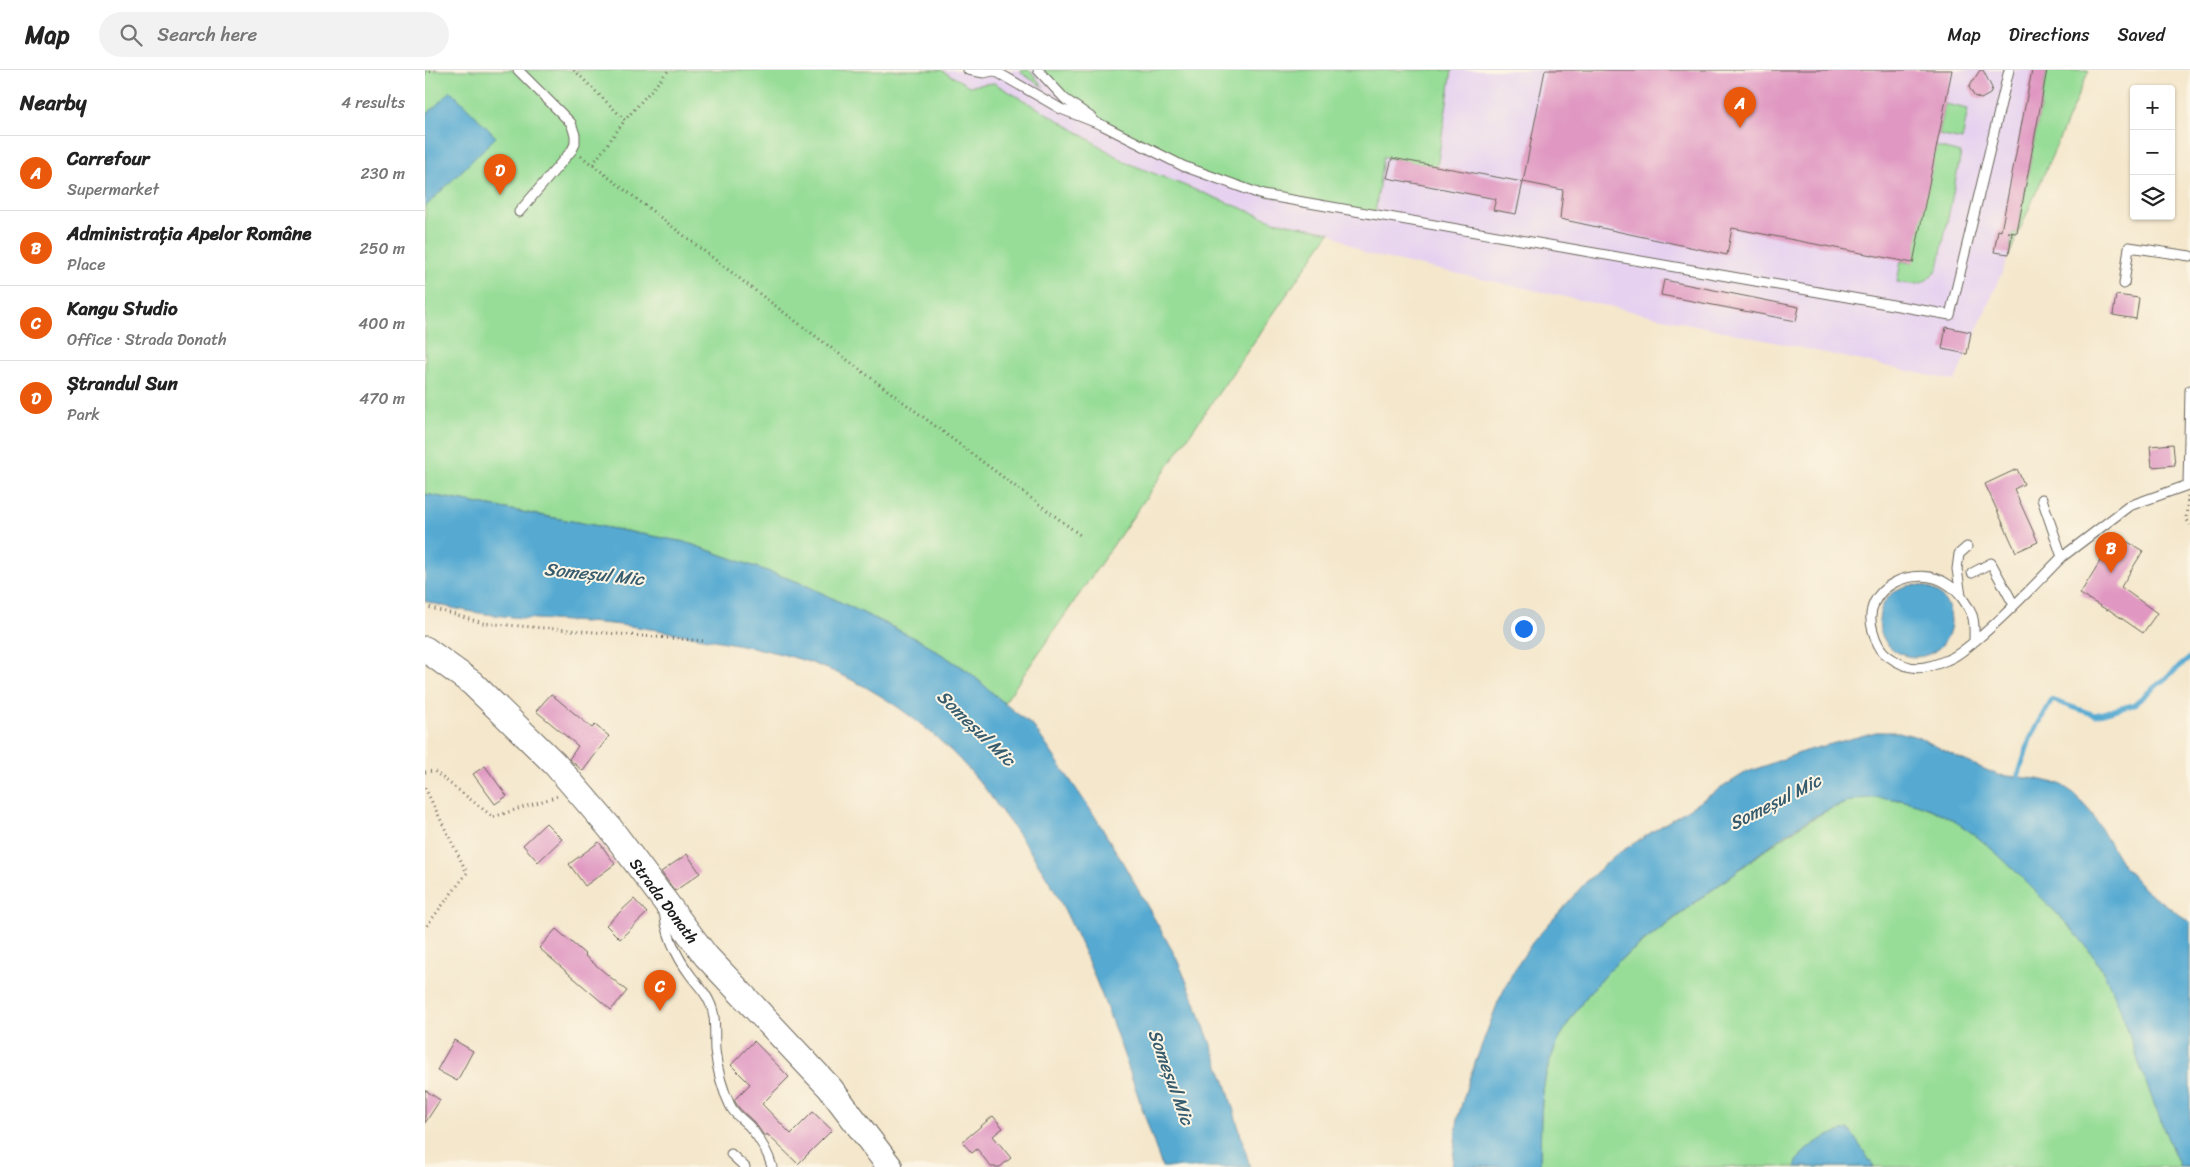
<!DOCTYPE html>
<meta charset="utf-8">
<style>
:root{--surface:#fff;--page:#f2f2f2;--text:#222;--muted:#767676;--line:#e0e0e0;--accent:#ea580c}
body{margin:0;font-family:Sriracha,sans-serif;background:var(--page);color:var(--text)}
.controls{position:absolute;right:15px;top:15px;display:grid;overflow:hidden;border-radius:5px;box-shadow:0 1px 4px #0004}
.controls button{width:45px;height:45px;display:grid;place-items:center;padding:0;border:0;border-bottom:1px solid var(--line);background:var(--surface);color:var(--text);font:25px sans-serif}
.you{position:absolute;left:1098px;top:558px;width:18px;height:18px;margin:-12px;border:4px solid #fff;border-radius:50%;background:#1a73e8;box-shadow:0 0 0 8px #1a73e833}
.badge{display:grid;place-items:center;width:32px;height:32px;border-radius:50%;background:var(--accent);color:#fff;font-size:16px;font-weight:700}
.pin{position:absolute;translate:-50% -41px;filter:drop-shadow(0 1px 2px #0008)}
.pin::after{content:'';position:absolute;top:26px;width:18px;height:15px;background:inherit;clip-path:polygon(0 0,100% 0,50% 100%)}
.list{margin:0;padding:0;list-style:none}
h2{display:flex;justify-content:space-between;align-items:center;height:65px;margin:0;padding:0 20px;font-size:21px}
h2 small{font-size:16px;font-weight:400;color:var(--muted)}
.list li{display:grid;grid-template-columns:32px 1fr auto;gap:15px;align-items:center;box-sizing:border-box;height:75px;padding:0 20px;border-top:1px solid var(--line)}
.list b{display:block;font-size:19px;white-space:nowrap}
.list p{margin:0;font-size:16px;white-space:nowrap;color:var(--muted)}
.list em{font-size:16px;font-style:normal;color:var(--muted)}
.icon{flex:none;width:28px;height:28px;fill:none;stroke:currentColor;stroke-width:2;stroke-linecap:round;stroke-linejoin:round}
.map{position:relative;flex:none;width:1765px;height:1097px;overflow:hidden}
header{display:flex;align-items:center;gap:30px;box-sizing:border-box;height:70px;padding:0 25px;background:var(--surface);border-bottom:1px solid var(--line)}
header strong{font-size:24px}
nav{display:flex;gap:28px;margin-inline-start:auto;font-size:18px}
.search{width:350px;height:45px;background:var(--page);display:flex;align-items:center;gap:12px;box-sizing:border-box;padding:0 18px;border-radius:28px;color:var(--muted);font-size:19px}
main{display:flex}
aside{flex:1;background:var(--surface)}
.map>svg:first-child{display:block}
</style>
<header>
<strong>Map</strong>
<div class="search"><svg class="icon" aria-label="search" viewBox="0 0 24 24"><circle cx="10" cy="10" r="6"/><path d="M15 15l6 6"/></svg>Search here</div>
<nav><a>Map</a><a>Directions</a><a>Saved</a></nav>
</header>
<main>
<aside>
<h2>Nearby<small>4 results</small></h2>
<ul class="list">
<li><span class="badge">A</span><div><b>Carrefour</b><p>Supermarket</p></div><em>230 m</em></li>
<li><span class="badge">B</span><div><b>Administrația Apelor Române</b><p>Place</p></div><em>250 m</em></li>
<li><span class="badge">C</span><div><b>Kangu Studio</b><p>Office · Strada Donath</p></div><em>400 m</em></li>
<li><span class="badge">D</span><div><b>Ștrandul Sun</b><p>Park</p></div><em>470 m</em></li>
</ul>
</aside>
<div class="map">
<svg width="1765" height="1097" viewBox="0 0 1765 1097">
<rect width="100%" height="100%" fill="#fcf5e5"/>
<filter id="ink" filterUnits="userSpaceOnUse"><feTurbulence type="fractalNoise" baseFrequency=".02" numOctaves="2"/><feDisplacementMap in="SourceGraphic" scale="10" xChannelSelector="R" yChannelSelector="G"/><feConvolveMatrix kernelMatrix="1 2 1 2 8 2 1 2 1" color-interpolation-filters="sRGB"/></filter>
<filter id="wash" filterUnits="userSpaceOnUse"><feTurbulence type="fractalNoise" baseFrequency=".0096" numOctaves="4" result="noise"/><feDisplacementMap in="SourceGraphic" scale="20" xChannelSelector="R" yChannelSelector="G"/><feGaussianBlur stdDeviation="1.12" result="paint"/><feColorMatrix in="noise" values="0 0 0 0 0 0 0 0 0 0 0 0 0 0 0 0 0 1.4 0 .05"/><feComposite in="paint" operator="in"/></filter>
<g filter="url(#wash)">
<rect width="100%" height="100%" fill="#f4e7cc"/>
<path fill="#e6d2f0" d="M516 0H1664L1530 311 941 184 905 162 849 151 700 92 640 54 569 13 544 16Z"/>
<path fill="#97dd97" stroke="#5a7c5a" d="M0 0H516L544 16 569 13 640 54 700 92 849 151 905 162 579 633 544 602 496 571 376 513 260 472 0 424Z
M597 0H605L619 18 595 2Z
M614 0H1027L1012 97 958 87 950 144 838 125 758 96 677 55 640 29Z
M1622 0H1664L1584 185 1588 163H1592Z
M1520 34 1543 39 1537 70 1514 65Z
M1511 77 1536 83 1513 198C1498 216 1494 216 1472 212L1476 191 1487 193Z
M1458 727 1490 733 1515 743 1544 759 1573 783 1637 848 1662 875 1678 902 1717 908 1765 1097H1115C1116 1065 1114 1024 1124 994 1137 955 1166 917 1195 890L1343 778 1374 757 1403 740 1432 729Z"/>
<path fill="#56aad2" stroke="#396377" d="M26 21 71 67 0 137V46Z
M0 424 260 472 376 513 496 571 544 602 579 633 609 657 669 745 698 793 751 887 766 922 801 1014 825 1097H737C706 1006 677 912 633 827 620 802 604 780 588 757 578 744 568 729 558 716 519 668 467 627 412 603 365 582 311 574 261 565 233 560 203 555 174 553 116 549 56 548 0 531Z
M1454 551a36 36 0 1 1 72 0a36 36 0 1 1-72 0Z
M1451 662H1474L1493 667 1536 689 1573 705 1612 709 1635 714 1650 724 1667 744 1697 794 1720 820 1765 852V1097H1755C1741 1066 1729 1034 1717 1002 1705 968 1695 932 1677 900 1660 870 1635 847 1611 822 1571 782 1533 741 1475 730 1461 728 1445 726 1430 730 1382 743 1338 781 1299 811 1264 837 1229 863 1195 890 1166 917 1137 955 1124 994 1114 1024 1116 1065 1115 1097H1027L1033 1047 1044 1009 1073 932 1088 902 1107 873 1160 813 1189 786 1320 703 1380 681Z
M1424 1059 1449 1097H1370C1376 1076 1405 1064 1424 1059Z"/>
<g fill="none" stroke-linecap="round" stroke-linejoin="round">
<path stroke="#56aad2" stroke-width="5" d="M1591 713 1605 669 1627 630 1670 645 1708 635 1765 588"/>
</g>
<g id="blocks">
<path fill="#e098c2" d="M1120 0H1527L1488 193 1307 158 1302 185 1135 149 1138 120 1098 112Z
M1555 0H1558L1567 18 1565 24 1556 29 1549 26 1544 17Z
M1607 0H1622L1592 163 1583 162 1587 163 1584 184 1569 182 1573 160 1576 161Z
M967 88 1098 112 1091 144 1068 140 1071 129 962 108Z
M1239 210 1374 237 1371 251 1236 225Z
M1691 225 1714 228 1711 249 1688 245Z
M1521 257 1546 262 1542 284 1517 279Z
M1748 374 1750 395 1727 397 1725 376Z
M1592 399 1599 414 1589 419 1613 472 1591 482 1560 414Z
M1691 465 1718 481 1696 517 1732 543 1718 563 1683 539 1682 540 1655 524Z
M126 624 167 658 170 655 184 666 158 701 144 689 153 676 111 641Z
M60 696 82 726 70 734 48 704Z
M121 753 137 769 113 792 98 775Z
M174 772 190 794 160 816 144 794Z
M262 784 275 803 250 821 236 802Z
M209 829 222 843 195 869 181 855Z
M131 859 161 885 160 886 202 921 186 940 114 878Z
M29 970 48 981 32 1011 12 1000Z
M329 971 364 1007 337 1034 366 1064 388 1042 407 1060 373 1094 342 1064 340 1067 330 1053 314 1038 309 1030 325 1014 306 995Z
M0 1020 15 1030 0 1053Z
M568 1046 578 1058 568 1066 586 1088 575 1097H566L552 1079 547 1083 537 1072Z"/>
</g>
</g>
<g filter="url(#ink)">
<use href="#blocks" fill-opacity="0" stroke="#68635a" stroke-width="1"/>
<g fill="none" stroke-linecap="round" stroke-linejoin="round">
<defs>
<path id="lane" d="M93 0 146 53 150 65V74L147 80 94 142
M543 0 559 3 572 0
M613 0 640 29 667 48
M570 1 636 39 677 55 758 96 838 125 1525 245 1584 0
M1699 214 1704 177 1765 186
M1617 429 1637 487 1704 436 1763 415 1765 320
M1547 503 1566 493 1589 535
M1536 526 1532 499 1534 484 1542 477
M1549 571C1549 564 1550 552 1547 545 1543 535 1534 522 1524 515 1492 492 1434 517 1448 561 1450 569 1455 581 1463 586 1484 602 1499 600 1522 590 1533 586 1541 578 1550 571 1581 546 1609 515 1637 487
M239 840C241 865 251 886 266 906 272 914 280 922 284 931 292 946 289 963 290 980 292 997 297 1019 305 1035 309 1045 318 1049 325 1057 335 1069 343 1082 347 1097
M306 1084 320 1097"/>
<g id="secondary">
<path id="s1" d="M0 579 47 613 130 694 185 758 281 886 405 1018 465 1097"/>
</g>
</defs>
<use href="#lane" stroke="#68635a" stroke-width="11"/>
<use href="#secondary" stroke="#68635a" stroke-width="27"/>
<path stroke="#68635a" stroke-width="3" stroke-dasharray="1 4" stroke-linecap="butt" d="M149 0 200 50 244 0
M0 3 10 0
M156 86 332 222 655 465
M168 94 200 50
M1763 426 1761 448 1765 455
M0 536 58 553 280 571
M0 702 9 701 68 747 133 726
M0 718 42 803 0 858"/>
<use href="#lane" stroke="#fff" stroke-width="9"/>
<use href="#secondary" stroke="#fff" stroke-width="25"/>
</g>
</g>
<g text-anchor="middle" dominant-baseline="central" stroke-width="4" stroke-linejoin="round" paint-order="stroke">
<g font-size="16" fill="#1c1c1c" stroke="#fcf5e5">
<text stroke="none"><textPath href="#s1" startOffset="349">Strada Donath</textPath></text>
</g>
<g font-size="18" font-style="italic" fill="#365c6e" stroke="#fcf5e5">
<text transform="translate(169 504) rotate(6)">Someșul Mic</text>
<text transform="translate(551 658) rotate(44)">Someșul Mic</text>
<text transform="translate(1350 732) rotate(-27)">Someșul Mic</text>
<text transform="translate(746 1007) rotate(70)">Someșul Mic</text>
</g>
</g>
</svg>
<div class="controls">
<button>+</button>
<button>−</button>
<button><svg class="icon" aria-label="layers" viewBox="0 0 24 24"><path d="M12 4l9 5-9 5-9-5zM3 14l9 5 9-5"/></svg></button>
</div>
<div class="you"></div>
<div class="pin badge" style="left:1315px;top:58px">A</div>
<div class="pin badge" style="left:1686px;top:503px">B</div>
<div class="pin badge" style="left:235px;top:941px">C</div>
<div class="pin badge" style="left:75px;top:125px">D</div>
</div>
</main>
